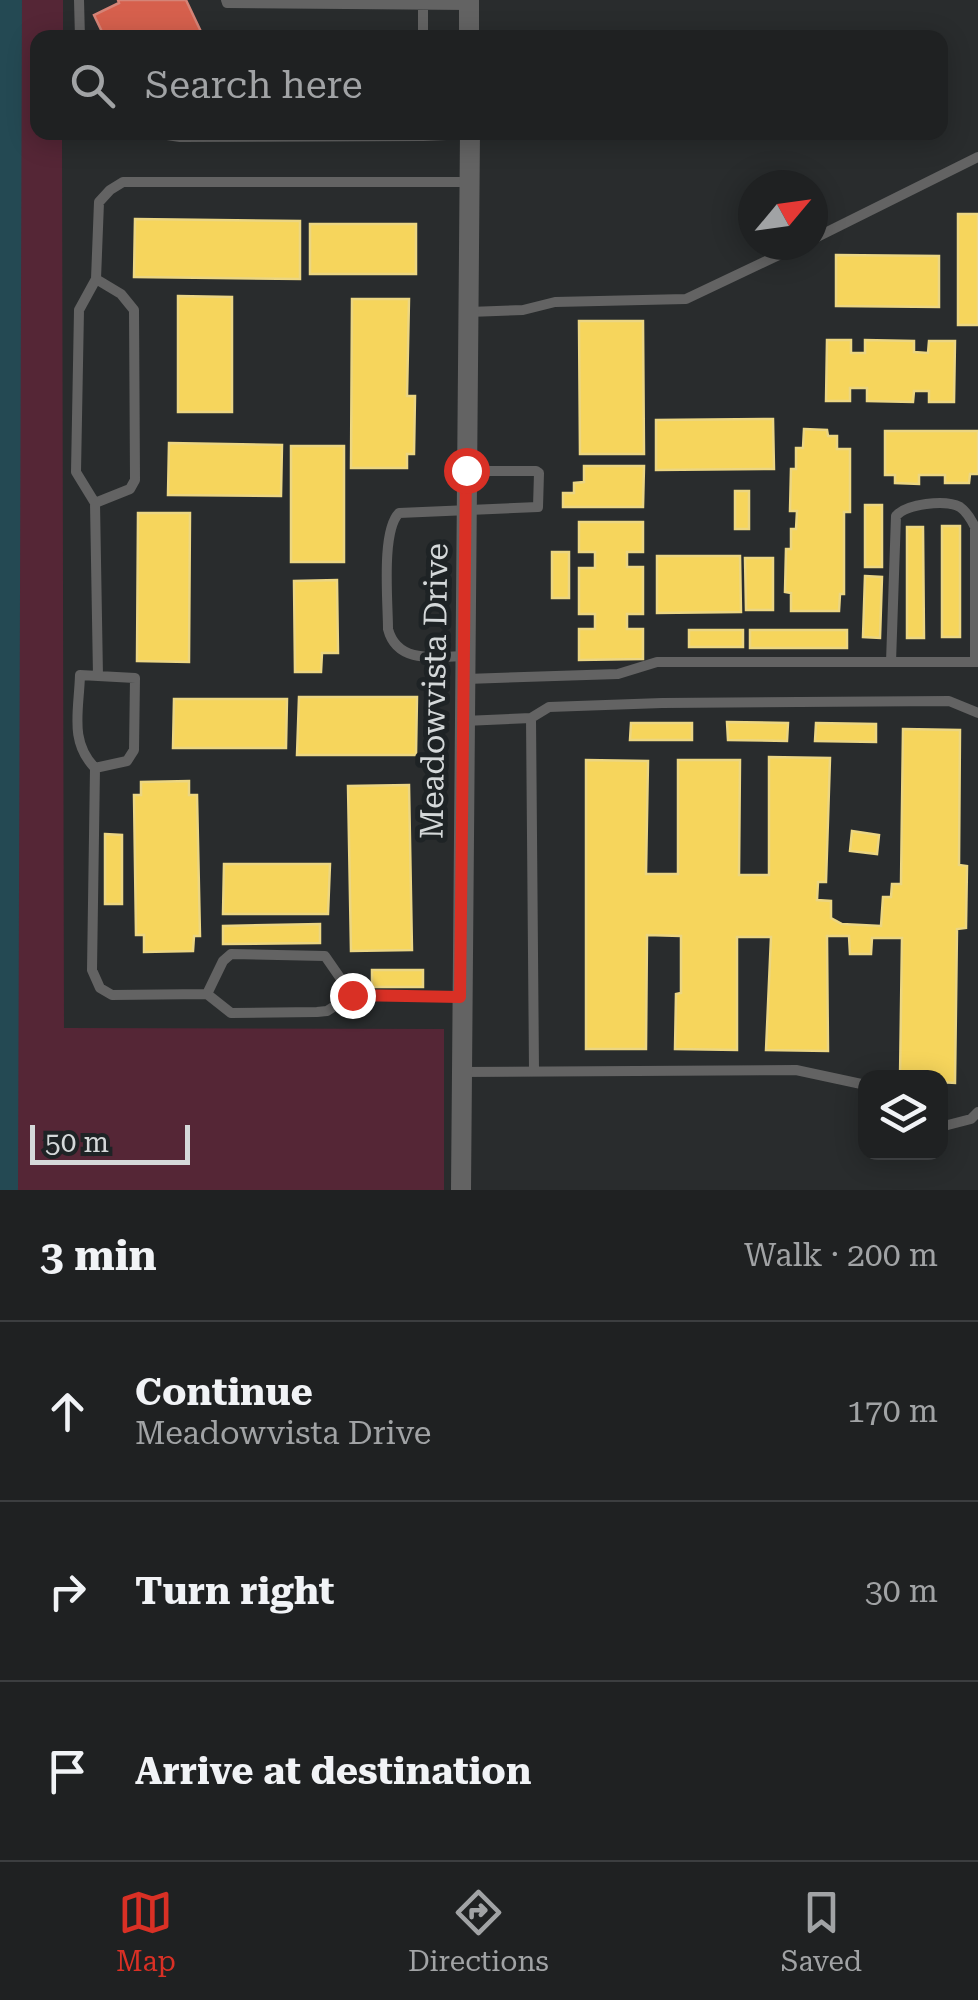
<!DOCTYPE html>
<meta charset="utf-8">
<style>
:root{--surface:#1f2122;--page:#27292a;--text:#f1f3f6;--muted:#a1a3a5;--line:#3c3e40;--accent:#d93025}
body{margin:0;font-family:"Roboto Serif",serif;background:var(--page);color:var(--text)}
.controls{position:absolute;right:30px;bottom:30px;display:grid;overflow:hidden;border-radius:20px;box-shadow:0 5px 25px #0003}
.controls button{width:90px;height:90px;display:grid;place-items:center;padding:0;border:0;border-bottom:2px solid var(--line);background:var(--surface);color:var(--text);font:50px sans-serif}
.compass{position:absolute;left:738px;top:170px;width:90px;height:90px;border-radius:50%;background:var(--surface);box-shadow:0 5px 25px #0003;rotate:61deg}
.scale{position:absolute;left:30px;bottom:25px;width:160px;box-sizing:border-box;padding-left:10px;border:5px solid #d4d8d9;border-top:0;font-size:28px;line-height:35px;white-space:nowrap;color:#d4d8d9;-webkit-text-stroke:8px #1e2325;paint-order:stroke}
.stop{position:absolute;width:30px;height:30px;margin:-22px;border:8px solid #d93025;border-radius:50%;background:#fff}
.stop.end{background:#d93025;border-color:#fff;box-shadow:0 2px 10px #0008}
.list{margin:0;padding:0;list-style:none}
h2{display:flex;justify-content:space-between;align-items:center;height:130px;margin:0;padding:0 40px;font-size:42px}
h2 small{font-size:32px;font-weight:400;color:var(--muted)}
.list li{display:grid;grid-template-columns:65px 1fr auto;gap:30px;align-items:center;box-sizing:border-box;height:180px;padding:0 40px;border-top:2px solid var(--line)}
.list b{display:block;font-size:38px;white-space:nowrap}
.list p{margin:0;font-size:32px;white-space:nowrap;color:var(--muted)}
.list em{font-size:32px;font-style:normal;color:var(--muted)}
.icon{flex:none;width:55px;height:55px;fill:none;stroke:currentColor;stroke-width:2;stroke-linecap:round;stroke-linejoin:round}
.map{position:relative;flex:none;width:978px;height:1190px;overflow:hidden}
.search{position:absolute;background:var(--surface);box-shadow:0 5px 25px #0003;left:30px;right:30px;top:30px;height:110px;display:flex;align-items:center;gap:25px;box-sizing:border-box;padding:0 35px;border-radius:20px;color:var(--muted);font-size:38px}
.sheet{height:670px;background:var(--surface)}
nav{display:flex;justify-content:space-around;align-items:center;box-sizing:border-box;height:140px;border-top:2px solid var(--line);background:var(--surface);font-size:28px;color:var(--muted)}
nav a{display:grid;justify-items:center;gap:5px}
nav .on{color:var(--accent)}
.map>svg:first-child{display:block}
</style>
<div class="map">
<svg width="978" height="1190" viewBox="0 0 978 1190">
<rect width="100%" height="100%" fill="#292c2d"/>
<path fill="#552636" d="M0 0H63V37L38 38V132L62 133 64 1028 444 1029V1190H0Z"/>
<path fill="#f6d55c" stroke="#ecd682" stroke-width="2.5" d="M958 214H978V325H958Z
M135 219 300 221V279L134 277Z
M310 224H416V274H310Z
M836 255 939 256V307L836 306Z
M178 296 232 297V412H178Z
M352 299H409L407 396H415L414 454H407V468H351Z
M579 321H643L644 454H580Z
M827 340H851V353H865V340L914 341V352L928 353 929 341H955L954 402H929V391H914L913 402 867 401V388H850V401H826Z
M773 419 774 469 656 470V420Z
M804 429 827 430 828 436H837V449H850V512H844V594H840L839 611H791V593L785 592 786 549H791V529H796L797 511H790L791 469H796V448H803Z
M885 431H978V474H970L969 483H945V475H919V484L895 483V475H885Z
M169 443 282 445 281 496 168 495Z
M291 446H344V562H291Z
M584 466H644L643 507H563V493H574V483L584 482Z
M735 491H749V529H735Z
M865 505H882V567H865Z
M138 513H190L189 662 137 661Z
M579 522H643V552H627V567H643V614H627V629H643V659L579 660V629H595V614H579V568H595V552H579Z
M942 526H960V637H942Z
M907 527H923L924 638H907Z
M552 552H569V598H552Z
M657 556H740L741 612 657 613Z
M745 558H773V610H746Z
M865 576 882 577 880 638 863 637Z
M337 580 338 653H322L321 672H295L294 581Z
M689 630H743V647H689Z
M750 630H847V648H750Z
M299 697H417L416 755H297Z
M174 699H287L286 748H173Z
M727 722 788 723 787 741 728 740Z
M631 723H692V740H630Z
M816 723 876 724V742L815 741Z
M903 729 960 730 959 865 967 866 966 928 957 929 955 1083 940 1082V1078H900L902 938H872L871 954H850L849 936H827L828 1051 766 1050 771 937H737V1050L675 1049 676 994 681 993V936L647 935 646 1049H586V760L648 761 646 874H678V760H740L739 875H769V757L830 758 826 882H818L817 900 831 901V918L842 924 881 926 883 897H891L892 884H901Z
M189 781V795H197L200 936H194L193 951 144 952V935H136L134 795H141V782Z
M409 785 412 950 351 951 348 786Z
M852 831 879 835 877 854 850 851Z
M105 834 122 835V904H105Z
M224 864H330L328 914H223Z
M320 924V943L223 944V926Z
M372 970H423V987H372Z"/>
<path fill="#d6604d" stroke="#d58477" stroke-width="2.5" d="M118 0H186L204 38H105L94 15 119 3Z"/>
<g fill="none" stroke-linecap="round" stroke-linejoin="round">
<path stroke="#244953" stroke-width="22" d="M7 1190 11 0"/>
<path stroke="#636363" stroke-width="10" d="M79 0 80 38
M226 0 227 3 469 5
M423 4V38
M148 132 180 137 423 136
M423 133V136L470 134
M813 239 978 157
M469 312 523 310 555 302 686 299 800 245
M95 503 130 489 135 480 134 310 121 294 96 279
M464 656C435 657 397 664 388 629 388 602 381 531 399 513L538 507 539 473 536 471H466
M891 662 896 516C906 504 945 499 960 507 967 512 971 519 975 527V662
M466 679 618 674 657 662H978
M531 718 534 1070
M464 721 531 718 549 707 662 703 949 701 978 713
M95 768 127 761 134 750 135 678 98 676
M207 994 223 961 231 954 325 956 352 995
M460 997 352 995 327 1011 317 1012 231 1013 207 994 112 995 100 988 92 970 95 768C69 741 79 711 80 675L98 676 95 503 76 472 79 310 96 279 99 202 110 190 123 182H470
M460 1072 796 1070 866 1085
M940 1127 971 1119 978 1112"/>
<path stroke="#636363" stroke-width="20" d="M469 0V38
M461 1190 470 132"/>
</g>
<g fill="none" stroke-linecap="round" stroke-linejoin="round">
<path stroke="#d93025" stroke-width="12" d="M352 995 460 997 466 470"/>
</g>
<g text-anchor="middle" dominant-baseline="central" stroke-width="10" stroke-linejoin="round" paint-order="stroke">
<g font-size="32" fill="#d4d8d9" stroke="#1e2325">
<text transform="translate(434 691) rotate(-89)">Meadowvista Drive</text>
</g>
</g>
</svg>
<div class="controls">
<button><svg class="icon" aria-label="layers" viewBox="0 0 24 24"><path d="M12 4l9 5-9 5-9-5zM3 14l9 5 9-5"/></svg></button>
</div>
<svg class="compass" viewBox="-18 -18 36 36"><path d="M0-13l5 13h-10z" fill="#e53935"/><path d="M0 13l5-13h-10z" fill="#a1a3a5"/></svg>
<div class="scale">50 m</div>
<div class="stop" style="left:466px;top:470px"></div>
<div class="stop end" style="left:352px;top:995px"></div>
<div class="search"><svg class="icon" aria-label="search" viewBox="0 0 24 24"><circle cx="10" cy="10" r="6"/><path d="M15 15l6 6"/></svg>Search here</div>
</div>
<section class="sheet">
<h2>3 min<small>Walk · 200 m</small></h2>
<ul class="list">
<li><svg class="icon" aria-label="ahead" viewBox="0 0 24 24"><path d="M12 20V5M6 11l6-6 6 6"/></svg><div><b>Continue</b><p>Meadowvista Drive</p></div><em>170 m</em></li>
<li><svg class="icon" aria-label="right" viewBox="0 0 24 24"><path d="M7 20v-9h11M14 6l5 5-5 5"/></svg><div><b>Turn right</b></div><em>30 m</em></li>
<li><svg class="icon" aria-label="arrive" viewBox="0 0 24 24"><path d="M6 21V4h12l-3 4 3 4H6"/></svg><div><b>Arrive at destination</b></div></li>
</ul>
</section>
<nav>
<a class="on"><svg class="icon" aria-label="map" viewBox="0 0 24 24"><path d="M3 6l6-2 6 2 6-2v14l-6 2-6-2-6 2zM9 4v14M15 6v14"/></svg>Map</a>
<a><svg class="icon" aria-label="directions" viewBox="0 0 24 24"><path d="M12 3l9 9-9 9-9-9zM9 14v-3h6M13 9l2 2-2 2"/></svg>Directions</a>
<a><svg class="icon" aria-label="saved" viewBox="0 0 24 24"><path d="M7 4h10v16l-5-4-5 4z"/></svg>Saved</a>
</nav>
